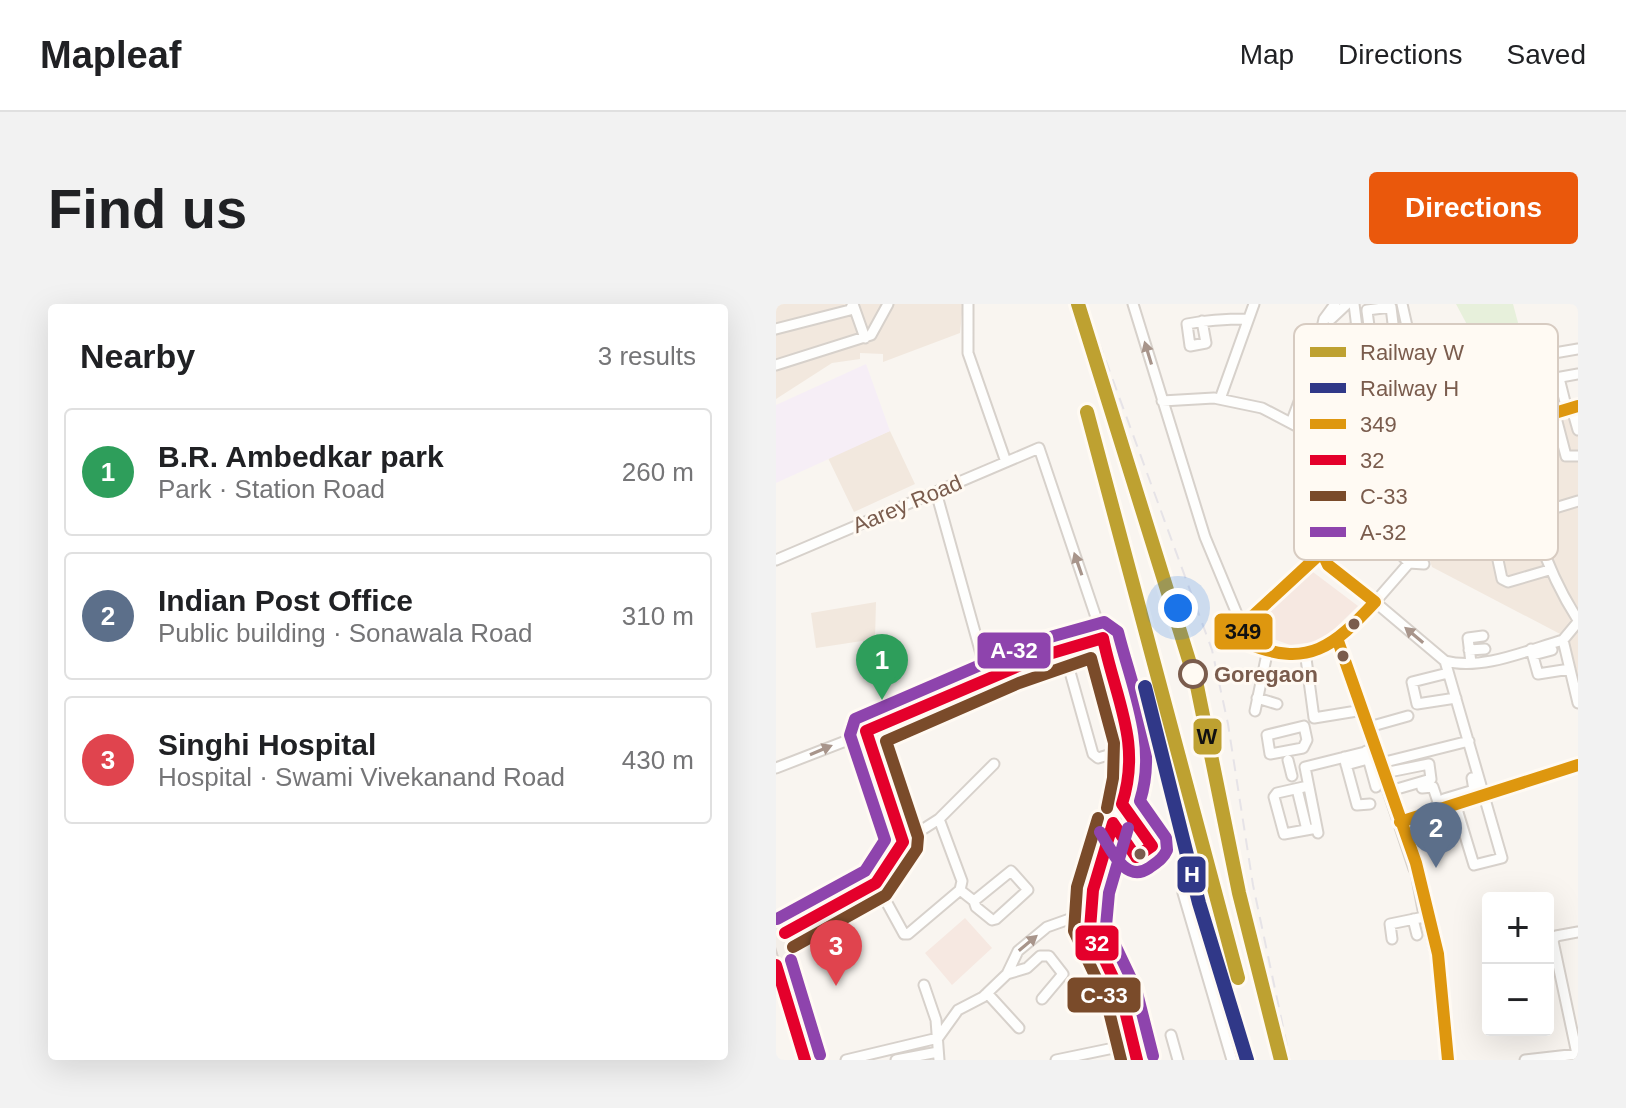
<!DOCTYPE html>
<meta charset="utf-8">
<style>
:root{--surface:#fff;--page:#f2f2f2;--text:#202124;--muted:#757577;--line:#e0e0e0;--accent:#ea580c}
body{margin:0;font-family:Helvetica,sans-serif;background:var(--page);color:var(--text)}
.controls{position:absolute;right:24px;bottom:24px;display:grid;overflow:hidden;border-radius:8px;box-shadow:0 8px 32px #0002}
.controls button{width:72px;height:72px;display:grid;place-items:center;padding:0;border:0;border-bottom:2px solid var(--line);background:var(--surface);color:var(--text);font:40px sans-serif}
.you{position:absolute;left:402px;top:304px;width:28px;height:28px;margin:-20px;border:6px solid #fff;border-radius:50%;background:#1a73e8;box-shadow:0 0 0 12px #1a73e833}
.badge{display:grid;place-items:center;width:52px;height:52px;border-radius:50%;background:var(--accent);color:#fff;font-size:26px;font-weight:700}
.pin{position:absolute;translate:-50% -66px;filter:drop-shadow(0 2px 4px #0008)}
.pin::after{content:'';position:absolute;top:42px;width:28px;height:24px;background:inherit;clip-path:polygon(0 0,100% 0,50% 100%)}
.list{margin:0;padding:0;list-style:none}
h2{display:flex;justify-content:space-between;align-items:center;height:104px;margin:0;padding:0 32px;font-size:34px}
h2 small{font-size:26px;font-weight:400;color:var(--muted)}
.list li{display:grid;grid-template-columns:52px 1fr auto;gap:24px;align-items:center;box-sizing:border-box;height:128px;margin:0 16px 16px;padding:0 16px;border:2px solid var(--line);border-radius:8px}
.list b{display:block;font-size:30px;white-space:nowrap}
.list p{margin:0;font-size:26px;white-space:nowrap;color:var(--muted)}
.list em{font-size:26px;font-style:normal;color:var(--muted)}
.map{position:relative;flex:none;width:802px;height:756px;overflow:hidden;border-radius:8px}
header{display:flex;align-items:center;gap:48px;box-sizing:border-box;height:112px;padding:0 40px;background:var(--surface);border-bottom:2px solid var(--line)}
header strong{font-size:38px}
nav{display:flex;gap:44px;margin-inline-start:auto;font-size:28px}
.intro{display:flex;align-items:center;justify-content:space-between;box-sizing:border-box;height:192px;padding:0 48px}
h1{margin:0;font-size:56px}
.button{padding:20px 36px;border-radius:8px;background:var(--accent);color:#fff;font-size:28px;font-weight:700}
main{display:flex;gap:48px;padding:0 48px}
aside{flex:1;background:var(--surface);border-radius:8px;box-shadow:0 8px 32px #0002}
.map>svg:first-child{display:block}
</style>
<header>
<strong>Mapleaf</strong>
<nav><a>Map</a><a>Directions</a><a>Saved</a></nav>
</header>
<div class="intro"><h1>Find us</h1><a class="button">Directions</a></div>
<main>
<aside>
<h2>Nearby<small>3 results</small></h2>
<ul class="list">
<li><span class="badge" style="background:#2e9e5b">1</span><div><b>B.R. Ambedkar park</b><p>Park · Station Road</p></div><em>260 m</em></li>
<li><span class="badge" style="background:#5c6f8a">2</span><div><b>Indian Post Office</b><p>Public building · Sonawala Road</p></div><em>310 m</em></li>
<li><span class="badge" style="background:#e0444e">3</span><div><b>Singhi Hospital</b><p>Hospital · Swami Vivekanand Road</p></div><em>430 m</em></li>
</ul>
</aside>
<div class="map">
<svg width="802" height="756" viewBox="0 0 802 756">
<rect width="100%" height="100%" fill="#f9f5f0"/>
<path fill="#f2e8de" d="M0 0H187L184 29 107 58V50L84 49V55L56 59 0 95Z
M802 112V378L788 332 656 263 626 165Z
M114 127 139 180 78 208 52 154Z
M100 298 99 335 40 344 35 309Z"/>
<path fill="#f6e8e1" d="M533 265 582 302 546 337 514 341 475 327Z
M189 614 216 644 176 681 149 649Z"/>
<path fill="#f6eef6" d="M90 60 114 127 0 179V101Z"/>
<path fill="#e7f0db" d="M680 0H737L745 30 704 45Z"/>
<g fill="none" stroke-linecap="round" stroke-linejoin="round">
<defs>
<path id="minor" d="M77 0 89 34
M192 0V49L230 158
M357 0 429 233 466 322
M626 0 659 147
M555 15 571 0
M426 17 430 39 414 42 411 20C431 16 451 15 472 15
M0 25 74 6 77 0
M543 31 581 24 578 0
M594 33 618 28 615 3 591 6V7L596 44
M802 45 761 52 757 57 763 77 802 70
M539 55 548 15 559 0
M0 61 95 31 112 0
M640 68 595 76 596 95 645 88
M783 74 791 106
M692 88 709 85 718 129
M646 92 682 84
M444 95 478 0
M386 97 438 94 486 104 587 157 606 160 613 158 608 153 589 150 584 153
M688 100 695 136
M796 105 802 126
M779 110 790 152H802
M515 119 539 55 633 37
M740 123 733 93 759 83V74
M734 124C751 195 762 254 802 316
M683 139 699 195
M579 152 587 109
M614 158 802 102
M160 188 212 375
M756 211 802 197
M759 223 715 233 705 193 772 175
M761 230 719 242 726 275 732 278 773 266
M617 242 633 259 648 260
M546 248 552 261 599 298C586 311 574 330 558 339 537 353 492 350 470 339L466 322 546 248 617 158
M0 256 263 144 327 334 357 450 356 477 337 519 313 608 314 625 345 690 361 756
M633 259 599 298 669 357C706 367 752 346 787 336
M787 336 802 399
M787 336 802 318
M562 337 638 565
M755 345 762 370 794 365
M693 346 709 345
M529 347 538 414 587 406
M757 351 776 346
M669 357 726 554 698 561 680 502
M695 359 692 334 707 332
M294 368 317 450 322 454 356 444
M672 369 636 378 641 400 680 394
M481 394 501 400
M479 407 492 345
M528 422 531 436 527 444 494 450 491 431Z
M593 423 632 412
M590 447 600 483
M568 453 581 501 594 500
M512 456 516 472
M605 459 693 437
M570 461 592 455
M0 464 142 409 286 343 327 334
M608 469 653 460 655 475 614 487
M532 482 501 489 498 493 508 530 541 524
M646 484 657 483 665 507
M521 485 531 526
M668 495 698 486 696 474
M624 518 802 461
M542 529 529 463 601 445
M127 538 163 515 218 460
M639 563 647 606
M100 579 128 630H132L184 586 186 577 163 515
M184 586 198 597 235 567 252 586 220 615 216 616 200 603 198 597
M407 589 456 756
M648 603 665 670 672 756
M637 615 641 631
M9 629 100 579 127 538 90 427
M616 635 614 620 648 613
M231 670 251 664 264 652H273L287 670 266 695
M148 681 160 716 163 756
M211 689 243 724
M395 731 402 756
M801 750 777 637 780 632 802 628
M70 756 162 734 182 706 207 693 231 670 242 647 271 623 313 608
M120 756 162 748
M280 756 357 740
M749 756 802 750"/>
<path id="major" d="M0 624 40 756
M0 661 29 756"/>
</defs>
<use href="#minor" stroke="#d7d1cb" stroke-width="13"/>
<use href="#major" stroke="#dad1cc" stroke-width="15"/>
<use href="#minor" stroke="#fefefd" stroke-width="9"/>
<use href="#major" stroke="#f3eee8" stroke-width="11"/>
<path stroke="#e6e3e7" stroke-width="2" stroke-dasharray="12 8" stroke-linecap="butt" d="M309 0 436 346 452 420 477 581 514 756"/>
<defs>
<path id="bus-1" d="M617 158 802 102
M546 248 552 261 599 298C558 342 533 365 470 339L466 322Z
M546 248 617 158
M562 337 640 559 662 650 672 756
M624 518 802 461"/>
<path id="bus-2" d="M337 519 317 586 314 625 345 690 361 756
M9 629 100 579 127 538 90 427 266 352 327 334C339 394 366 438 346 500L376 542 360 553 337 519
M0 661 29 756"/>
<path id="bus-3" d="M322 514 301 583 298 627 330 695 345 756
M17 643 110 591 141 545 142 533 110 437 243 379 315 354 338 439 337 474 331 504"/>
<path id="bus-4" d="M352 524 333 589 330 622 360 685 377 752
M1 615 89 567 109 536 74 431 79 415 260 337 328 318 342 328C356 384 382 440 364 497L390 534 391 546C387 555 381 558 373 564 349 580 335 545 324 528
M15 656 44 751"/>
</defs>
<use href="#bus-1" stroke="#fffaf3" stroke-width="18"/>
<use href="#bus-2" stroke="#fffaf3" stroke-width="18"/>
<use href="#bus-3" stroke="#fffaf3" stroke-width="18"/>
<use href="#bus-4" stroke="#fffaf3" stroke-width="18"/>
<use href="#bus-1" stroke="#de970f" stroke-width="12"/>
<use href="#bus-2" stroke="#e4002b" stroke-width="12"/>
<use href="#bus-3" stroke="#7a4b2a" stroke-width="12"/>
<use href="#bus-4" stroke="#8e44ad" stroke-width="12"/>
<defs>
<path id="rail-1" d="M302 0 421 382 463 589 505 756
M311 108 462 674"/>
<path id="rail-2" d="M369 383 423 599 471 756"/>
</defs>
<use href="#rail-1" stroke="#fffaf3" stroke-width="20"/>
<use href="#rail-2" stroke="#fffaf3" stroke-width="20"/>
<use href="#rail-1" stroke="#bea131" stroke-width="14"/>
<use href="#rail-2" stroke="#303888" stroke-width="14"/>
</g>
<defs><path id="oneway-solid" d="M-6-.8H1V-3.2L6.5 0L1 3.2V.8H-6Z" transform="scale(2)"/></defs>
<g fill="#a8958b">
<use href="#oneway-solid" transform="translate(372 49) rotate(-107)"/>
<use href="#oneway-solid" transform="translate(302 260) rotate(-109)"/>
<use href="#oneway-solid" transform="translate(638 331) rotate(-140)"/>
<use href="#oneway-solid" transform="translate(45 446) rotate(-23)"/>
<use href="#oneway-solid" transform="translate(252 639) rotate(-40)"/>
</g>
<g fill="#7a5c4d" stroke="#fffaf3" stroke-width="3">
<circle cx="578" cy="320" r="7"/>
<circle cx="567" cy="352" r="7"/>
<circle cx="364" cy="550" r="7"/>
</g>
<circle fill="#fffaf3" stroke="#7a5c4d" stroke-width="4" cx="417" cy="370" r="13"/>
<g text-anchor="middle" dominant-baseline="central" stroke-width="6" stroke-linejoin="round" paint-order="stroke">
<g font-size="22" fill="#7a5c4d" stroke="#fffaf3">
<text transform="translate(131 200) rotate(-23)">Aarey Road</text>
</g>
<g font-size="22" font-weight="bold" fill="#7a5c4d" stroke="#fffaf3" text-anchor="start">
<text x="438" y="370">Goregaon</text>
</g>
</g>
<rect x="518" y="20" width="264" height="236" rx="12" fill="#fffaf3" stroke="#d7cbc1" stroke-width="2"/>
<rect x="534" y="43" width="36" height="10" fill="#bea131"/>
<rect x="534" y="79" width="36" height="10" fill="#303888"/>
<rect x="534" y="115" width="36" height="10" fill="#de970f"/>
<rect x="534" y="151" width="36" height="10" fill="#e4002b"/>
<rect x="534" y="187" width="36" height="10" fill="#7a4b2a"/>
<rect x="534" y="223" width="36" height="10" fill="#8e44ad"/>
<g font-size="22" fill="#7a5c4d">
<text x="584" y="56">Railway W</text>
<text x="584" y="92">Railway H</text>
<text x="584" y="128">349</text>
<text x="584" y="164">32</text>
<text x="584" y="200">C-33</text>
<text x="584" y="236">A-32</text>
</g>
<g stroke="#fffaf3" stroke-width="3">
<rect x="437" y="308" width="61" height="39" rx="8" fill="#de970f"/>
<rect x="200" y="327" width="76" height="39" rx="8" fill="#8e44ad"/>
<rect x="416" y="413" width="31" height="39" rx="8" fill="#bea131"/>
<rect x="400" y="551" width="31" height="39" rx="8" fill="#303888"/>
<rect x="298" y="620" width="46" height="38" rx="8" fill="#e4002b"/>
<rect x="290" y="672" width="76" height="38" rx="8" fill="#7a4b2a"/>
</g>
<g font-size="22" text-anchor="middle" font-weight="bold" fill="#fff">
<text x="238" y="354">A-32</text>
<text x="416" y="578">H</text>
<text x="321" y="647">32</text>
<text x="328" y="699">C-33</text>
</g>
<g font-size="22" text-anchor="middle" font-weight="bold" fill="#111">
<text x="467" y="335">349</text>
<text x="431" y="440">W</text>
</g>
</svg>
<div class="controls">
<button>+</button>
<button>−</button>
</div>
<div class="you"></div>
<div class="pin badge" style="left:106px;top:396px;background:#2e9e5b">1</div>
<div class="pin badge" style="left:660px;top:564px;background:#5c6f8a">2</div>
<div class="pin badge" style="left:60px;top:682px;background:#e0444e">3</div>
</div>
</main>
